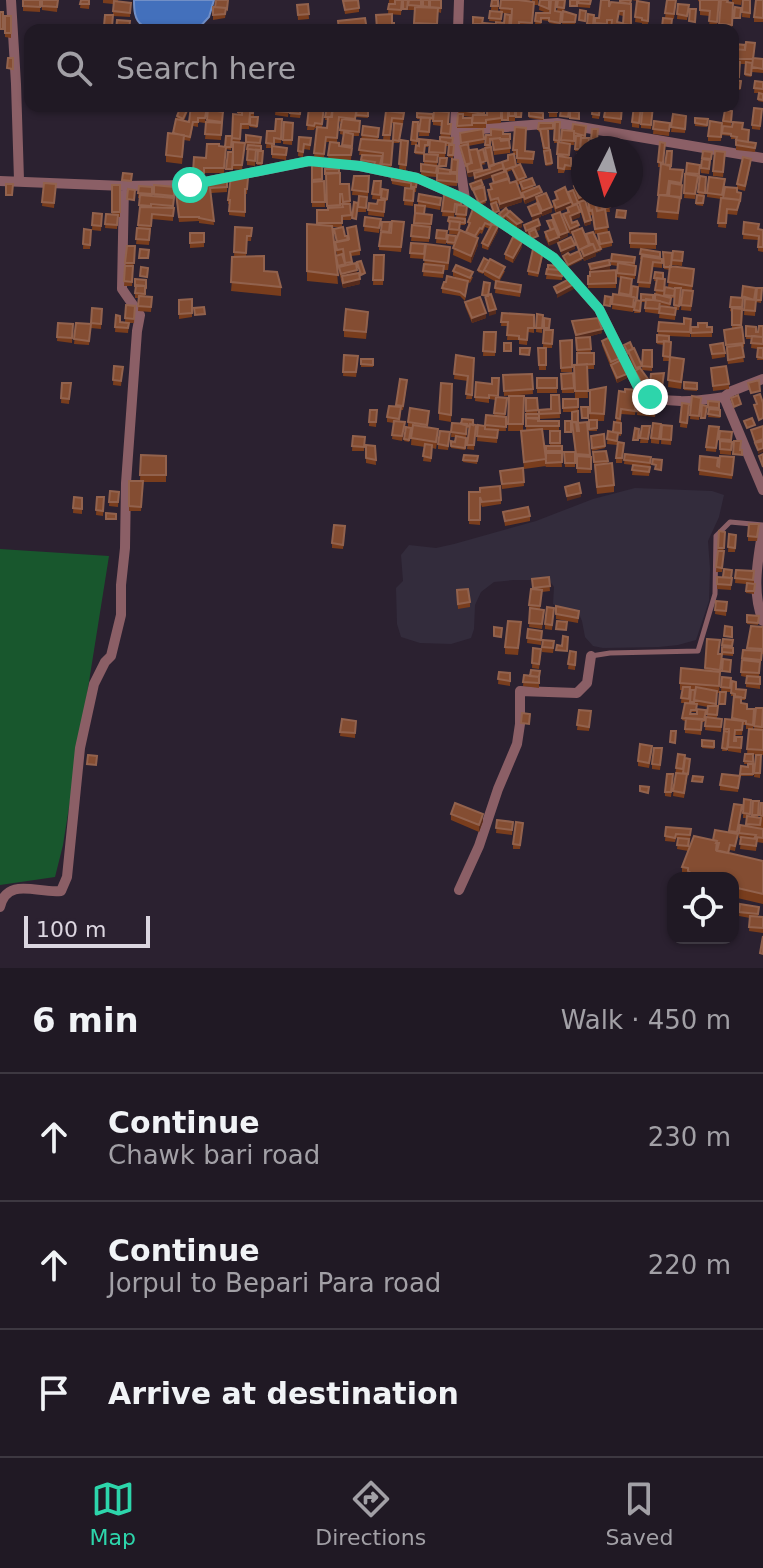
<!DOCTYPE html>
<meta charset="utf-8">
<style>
:root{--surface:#201924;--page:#28222c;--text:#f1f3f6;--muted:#a2a0a6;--line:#3d3841;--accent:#2dd5ab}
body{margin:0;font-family:"DejaVu Sans",sans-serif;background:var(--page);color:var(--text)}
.controls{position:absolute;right:24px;bottom:24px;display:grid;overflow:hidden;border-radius:16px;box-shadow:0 2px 6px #0004}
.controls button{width:72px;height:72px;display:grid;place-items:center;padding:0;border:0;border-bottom:2px solid var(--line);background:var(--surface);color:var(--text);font:40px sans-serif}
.compass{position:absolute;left:571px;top:136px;width:72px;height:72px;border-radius:50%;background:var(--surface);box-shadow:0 2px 6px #0004;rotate:186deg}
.scale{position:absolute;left:24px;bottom:20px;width:126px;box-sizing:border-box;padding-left:8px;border:4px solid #dcd6e0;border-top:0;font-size:22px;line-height:28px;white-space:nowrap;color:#dcd6e0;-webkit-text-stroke:6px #2b2130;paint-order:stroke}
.stop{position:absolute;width:24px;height:24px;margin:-18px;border:6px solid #2dd5ab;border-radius:50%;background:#fff}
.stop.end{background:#2dd5ab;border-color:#fff;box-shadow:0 2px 8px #0008}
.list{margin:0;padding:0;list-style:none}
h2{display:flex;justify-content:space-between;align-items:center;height:104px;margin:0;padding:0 32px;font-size:34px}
h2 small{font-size:26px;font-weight:400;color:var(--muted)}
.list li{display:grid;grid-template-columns:52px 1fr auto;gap:24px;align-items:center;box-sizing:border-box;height:128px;padding:0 32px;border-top:2px solid var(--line)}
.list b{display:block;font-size:30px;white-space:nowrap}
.list p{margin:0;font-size:26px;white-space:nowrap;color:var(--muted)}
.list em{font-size:26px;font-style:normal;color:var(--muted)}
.icon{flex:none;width:44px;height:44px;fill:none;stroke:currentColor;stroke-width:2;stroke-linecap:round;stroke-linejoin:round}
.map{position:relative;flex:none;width:763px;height:968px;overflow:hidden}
.search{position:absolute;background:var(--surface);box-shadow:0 2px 6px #0004;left:24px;right:24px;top:24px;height:88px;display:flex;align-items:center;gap:20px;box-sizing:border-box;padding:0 28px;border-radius:16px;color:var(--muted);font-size:30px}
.sheet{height:488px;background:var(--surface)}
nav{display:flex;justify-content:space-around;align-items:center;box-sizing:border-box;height:112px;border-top:2px solid var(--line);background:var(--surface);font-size:22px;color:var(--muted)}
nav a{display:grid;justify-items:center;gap:4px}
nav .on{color:var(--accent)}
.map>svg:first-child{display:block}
</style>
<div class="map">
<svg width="763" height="968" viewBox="0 0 763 968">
<rect width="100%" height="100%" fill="#2b2130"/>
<path fill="#332c3c" d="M635 488 712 491 724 495 719 517 708 541 710 569 709 601 696 640 678 645 659 647 603 648 593 646 585 637 582 621 578 612 561 609 553 604 554 587 549 580H514L494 582 481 592 475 605 474 629 471 638 451 644 420 643 401 637 397 624 396 588 403 581 401 555 409 545 436 548 454 544 536 521 593 499Z"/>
<path fill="#18572d" d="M0 549 109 556 63 845 55 877 0 885Z"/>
<path fill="#4370bc" stroke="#718fc7" stroke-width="2" d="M134 0H214L209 17 197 30C184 30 153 31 142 25 134 20 134 8 134 0Z"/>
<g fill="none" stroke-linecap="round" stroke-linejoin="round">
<path stroke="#8b5f66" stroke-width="5" d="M591 656 610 653 698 651 715 594 716 536 730 522 763 525"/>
<path stroke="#8b5f66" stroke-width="10" d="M11 0 16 84 19 180
M458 30 459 0
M456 106 455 131 465 199
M455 131 557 123 763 158
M0 181 124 186 190 185 309 161 360 166 417 178 465 199 554 258 599 309 640 391C664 406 697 401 724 397L763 490
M724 397 732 391 763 379
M763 528C758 559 751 591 763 621
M459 890 479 846 498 789 517 744 520 724V691L577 693 587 683 591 656
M0 907C7 876 39 894 61 891L67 877 80 748 94 684 105 662 111 656 121 615V585L125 548 126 483 137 331 140 315 122 289 124 186"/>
</g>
<path fill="#793d1d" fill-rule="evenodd" d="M23 0H40V12L23 11Z
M42 0H58L57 12 42 10Z
M81 0H90L89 9 80 8Z
M103 0H118V2L131 3 130 17 113 16V4L103 3Z
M228 0 225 18 213 20V7Z
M389 0H395L394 4 402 0 401 15 388 14Z
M409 0H421V7H429L442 0 441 13 438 12 437 29 439 30H414L415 10H408Z
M492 0H499L498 11 491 10Z
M501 0H530L529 2H532V0H538V5H534L532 28 519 27V30H511L512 14 502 13 501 22 489 21 490 11H500Z
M540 0H550L549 13 557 11 558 0H565L564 11 576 15 575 25H562L563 12H561L560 25 549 23V21L541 20V24H535L536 13H547L539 10Z
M579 0H591L590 8 578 7Z
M632 0H639V1L649 3 648 26 642 25V23L635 22 637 1Z
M667 0H676L674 19 665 18Z
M698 0H720L717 26H709L710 16 700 15V2L698 1Z
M721 0 732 3V0H742L741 5 733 4 732 29H719Z
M743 0H751L750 18 742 17Z
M763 0V22H754V17Z
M343 1 359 8V12L345 14Z
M308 4 309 19 298 20 297 5Z
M678 4 689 5 687 20 677 19Z
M609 5 631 13 632 18 631 29H623V16L619 15 612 25 607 24V29L595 27V18H599Z
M113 15 112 30H104V26Z
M5 16H11V38L5 37Z
M733 57 763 59V73L752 72V64L751 77 745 76 746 64H740L739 81H741L740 90 733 89Z
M755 81 763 82V102L758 101 759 93H754Z
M190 106 184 121 189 122 207 107 205 123 198 122V127L193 126 190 141 184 140 182 164 166 162V155L173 134 177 116Z
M223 106 221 140 205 139 208 109Z
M238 106H259L254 107V117H258L257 128 250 127V117L249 129H241L240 143H245L242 170 233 169V143H232V140L231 150 226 149 224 173H204V178L193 177 194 157 206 158 219 146 225 147 232 136 238 115Z
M276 106H289L288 117 275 115Z
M291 106H302L300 118 290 117Z
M302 106H314V108H317L318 106H332L333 108V106H376L377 112 368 111V118L356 117V116V121H360L359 136H353L351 160H328L329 142H326L324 158 314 157 317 128H315L314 130H307L309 109 302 108ZM324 107H327L325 120H328L327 128 322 127ZM339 121 341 122 340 134 344 135 342 147 339 146 337 142Z
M449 106V124H451L450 138 452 145H454L453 158 448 157 449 146H446L445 158 438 157 436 177 421 176V164L424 165V154H429L430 140 440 141 441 126 433 125V109Z
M459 106H485L484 115H487L501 106V123L486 124V128H472V117L463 116V118H472V128H457Z
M509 106H515V121H509Z
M549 106H557V117H549Z
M593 106H601L599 119 592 118Z
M622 106 621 124 604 121V117Z
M641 106 639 128 632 127V122Z
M653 106 651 129 641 128V124Z
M657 106H671L670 109 657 107Z
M673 106H697L696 108Z
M386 111 404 113 403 124H402L399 143H393L391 169 382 168 383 157H382L380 168 374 167 375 164 361 162 362 155H359L363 126 379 128 378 140 393 141 394 123H392L390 140H383Z
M529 111 543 113V120L529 118Z
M732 111 731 127 723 126V121Z
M417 113 433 114V120H430L429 136H419L420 119H417Z
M762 113 760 130 752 129V125Z
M673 114 686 116 685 133 671 132Z
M695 118 708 119 707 127 695 126Z
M282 119 281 143H274V147L287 148 286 160 272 158V148H266L267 131H275Z
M654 121 670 123 669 136 653 134Z
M284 122 293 123 292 145 283 144Z
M413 122H418L417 145H411Z
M555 122H560L559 143H561L562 130 572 131 586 126 585 138 580 151H575L576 136H574V145H570L569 157 571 158V170H565L564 173H558V143H554Z
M539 123H553V130H548L549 151 552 165 546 166 540 132 538 131Z
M722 123 721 141H708V136Z
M723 126 742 129 748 142 756 143 755 152 736 150V139H731V136L722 135Z
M515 127 525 151 534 152 533 164 517 163V155H514L516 166 526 180 542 195 552 212 542 216 536 202V199L525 204 522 197 520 184 518 185 512 170 507 172 510 183 522 202 500 209 498 203H497L494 215 488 195V190H490V184L494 183 492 177 482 180 486 203 479 205 473 191H472L470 186V184L475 182 474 176 468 177 466 168 460 148V133L484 139V143L468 146 469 155 486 164 481 165 482 170 489 169 485 150 486 135 510 134V153L494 155 492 141H490V147L494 165 508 160 513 154Z
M246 135 261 137V151H263L262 165H257L258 152H256L255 166 247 165Z
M299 137 311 138 310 150 304 149 303 157 298 156Z
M581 138 583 148V170L576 169 577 154H580Z
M401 140 408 141 406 170 399 169Z
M428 140V147H425L424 155 415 154 416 145 419 146Z
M660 142 663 164 670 169 683 170 681 185 682 189 678 220 657 218 661 167H658Z
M712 152 709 174 701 173V168Z
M725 157 723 177 713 176V171Z
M452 159 458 160 457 186 437 185V180L451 174Z
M322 163V181H324L325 207H312V164Z
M687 163 700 165 699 179 698 178 695 199 684 198Z
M751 163 745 191 737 189V193H741L737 215 727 214 726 228 718 227 721 199 707 197V193L725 183 722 198 737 188V184Z
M325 169 340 184H349L351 220H342V227L345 236 348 240 347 228 360 250V255L351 256 352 264 357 273 360 284 343 288 336 260 338 284 307 281V224L317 225V210H327ZM333 227H341L335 242V247L337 255 343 254 345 265 336 256Z
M391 175 417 180 416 192H414L413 206 404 205 405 188 411 189V188L392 184Z
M354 176H369L368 196 352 195Z
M700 176 706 182 703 206 696 205 697 195 698 196Z
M248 178 247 194H245V217L229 215V204H228V200Z
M227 180V192L211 193 214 225 199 223V221L179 222 175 190 211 184Z
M374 181H381L380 200 372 199Z
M44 183 56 184 54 208 42 206Z
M112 185H120V217H118L117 229 105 228 106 214H112Z
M154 185 174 187 173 221 152 219 149 245 136 244 140 209 139 198H138L139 186 152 187V196H154Z
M574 186 602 210 600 196H608L610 212H606L608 232 595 234 592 215 590 216 587 200H585L591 224 585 226 574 191Z
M382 189 388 190 387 201H385L384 217 368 215 369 203 377 204 381 200Z
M555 192 568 193 578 205 580 217 571 220 579 229 589 245 586 234 599 246 598 234 612 242V246L600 249 601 251 596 253V256L584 261 581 251 579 252 582 260 568 267 563 256 570 255 579 251 572 233 570 234 563 219V214L567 213V208L556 213 553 206V201L556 200Z
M444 195 461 206H467L465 225H460L459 233 466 232 468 227V222H495L493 224 498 231 488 250 482 248V243L490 229 485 227 482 234 480 233 477 237 478 245 471 263 453 255 454 245 447 244V242L456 241 458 235 449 234 450 223H448L449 217 456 218 457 209 455 208 454 217 442 216Z
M359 196 367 197 366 212H358Z
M418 201 441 203 440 210 424 207V214L432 215 429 242 411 241 415 205H418Z
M509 212 522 227 517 229 506 219V218L502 221 499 217V214Z
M93 213 102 214 101 231 92 230Z
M552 215 568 236 560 240 556 230 549 246 545 237V232L550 230 547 221 552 220Z
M365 217 381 219 379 233 364 231Z
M404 222 401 252 379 250V246L389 233H391Z
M744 222 759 229 763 230V252L758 251V240L743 239Z
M235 227 252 228 251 241H247L246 257 264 271 281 287V296L231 291 234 257Z
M84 229 91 230 90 249H83Z
M437 230 447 231 446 244 436 243Z
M190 233H204V247L190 248Z
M630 233 656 234V249L630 248Z
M411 243 425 244 424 259 410 258Z
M426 244 450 254 448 270H444L443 278 423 276Z
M127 246H135L132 286H124Z
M522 247 513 263 505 259V254Z
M641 249 660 256 662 263V268L653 267 650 288 638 287 642 259H640Z
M663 252 671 266 694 269 692 291 681 289 679 310H676L675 320 659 318 660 306 674 308 675 288 668 287 670 270 664 269Z
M683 252 682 266 672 265V260Z
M374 255H384L383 285H373Z
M543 256 538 277 528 275V271Z
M635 257V265L636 266 635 279H629L630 297 638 287 637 300H634L633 312 612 309 613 294 619 295 621 278 617 277 618 266 611 265V261Z
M589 264 610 270 602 271 616 270V288H588V276H590Z
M547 269 562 270V280L546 279Z
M478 270 505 271 499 282 521 290 520 297 495 293 496 282 484 275V272L483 274 478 272Z
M453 271 473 277 470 283 468 282 465 301 460 296 442 293V288L446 282 460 279 453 276Z
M655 272 663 279 665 284 664 296 665 287 675 289 674 298H671L670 307 660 305 659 314 645 312V302H641L640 313H634L636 300 641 301V294L655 300 656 281H654Z
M146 280 145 297H152L151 312 138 311 139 298H135V286Z
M743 286 756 300 762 288 761 303 756 302 755 316 744 315 745 300 743 299 742 327 744 343V347L742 348 744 362 728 364 724 330 732 329V312L730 311 731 297 742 298Z
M683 290 693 291 691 311 681 310Z
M192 299V317L179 319V300Z
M465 302 486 318 472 323 465 306Z
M126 305 135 306 134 323H129L128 333 115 332 116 315 120 322H125Z
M92 308 102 309 101 329 91 328Z
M502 313 534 315V333L528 332 527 345 519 344V340H507L508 326H501Z
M537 314 543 315 542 333 536 332Z
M544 318 550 319 549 330H553L552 348H546V370H539L538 348H543Z
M368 319 366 339 344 337V330Z
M691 319 690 337 669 336 670 357 684 366 681 389 668 387 670 361H663L664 345 657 344 659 322 684 324Z
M572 321 602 333 587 337H590L591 353 594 364V369H587L588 398H575L574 365H577V343Z
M58 323 73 324 72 343 57 341Z
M76 323 91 324 89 345 74 344Z
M746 326 758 332 763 326V360H757L758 349 751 348 752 339H746Z
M691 327H712V337H691Z
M484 332H496L495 356H483Z
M572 340V372H561L560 341Z
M602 341 620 360 627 378 617 383 602 345Z
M624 345 642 370 648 384 642 387 635 376V371Z
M710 345 725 353V357L712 359Z
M643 350H652V371L642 370Z
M344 355 358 361 356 377 343 376Z
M456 355 474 358 472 399H466L468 381 454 379Z
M361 359H373V367H361Z
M114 366 123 367 121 386 113 385Z
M711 368 729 384V389L713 391Z
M573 373 574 393H562L561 374Z
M664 373 662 389 650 386 651 374Z
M532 374 533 394 504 396 503 375Z
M492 378 498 397 507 398 505 417 506 431H498L497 443 477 441 478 425 485 426 486 415H494L496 400 489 399V403L475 401 476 382 492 384Z
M537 378H557V393H537Z
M400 379 407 384 403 410H401L400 422 405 427 402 441 392 439 394 423 387 422V417L396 407Z
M684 382 697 383V391L684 390Z
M62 383H71L69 404 61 403Z
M452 384 451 422 439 420V413Z
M590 390 606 394 604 421H597V431H589Z
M637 390 635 415 621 414V436L617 435V445L607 444 608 431 613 432 616 422 619 391 625 392Z
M559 395 560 418 539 419V410L551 409Z
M509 396H524L523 431 526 430V398H537L538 421H559V430H543L546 466 524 469 521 431H508Z
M639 396 657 403 655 417 637 415Z
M692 396 701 402 699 420 690 419Z
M563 399H578V425H576L577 431 587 422 591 457V473H577V459H576L572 427V412H563Z
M719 402 720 418 708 417 709 409H708V407Z
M682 403 689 404 687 428 680 427Z
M370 410H377L376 427 369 426Z
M429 416 428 427 438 436 436 449 432 448 431 462 423 461 425 447 411 445 412 428H411L409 442 404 441 406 427H408V422Z
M452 423 476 425 474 450 467 449 469 428H467L465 450 451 448V441L455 442V437H451Z
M661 424 659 444 651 443V438Z
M662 425 672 426 671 445 661 444Z
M642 426H650L648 443H640Z
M719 427 716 452 706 451V447Z
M550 431H560L562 467H546V446H550Z
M732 432 731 455 720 454 719 439Z
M604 434 605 448 592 451 591 436Z
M353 436 365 437 364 451H352Z
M450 437 448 450 438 449V444Z
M366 445 375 446 376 465 366 463Z
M624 448 622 463H616V458Z
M606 451 608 464 614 485V492L597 494 593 452Z
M564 452H575V467H565Z
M625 454 651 462 649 476 632 475 633 465 624 464Z
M141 455 166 456V482H143L141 511H129V481H140Z
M464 455 478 456 477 464 463 462Z
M700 456 719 467 734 457 732 479 699 475Z
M523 468 524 486 502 489 500 476Z
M110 491 119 492 118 507 109 506Z
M469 492 501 500V504L482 507 480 502V525L469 524Z
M74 497 82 498V514L73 513Z
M97 497H104L103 516 96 515Z
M503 512 530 516V521L505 526Z
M759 524 757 541H748V536Z
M345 526 343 549 332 548V543Z
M719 531 725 532 722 572H716Z
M729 534 736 535 735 552H728Z
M732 570 731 590 717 589V584Z
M736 570 754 576V594L746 593V584L735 583Z
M549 577 550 591 542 592 540 609 544 610 542 629 529 627 530 609 529 605 533 590 532 579Z
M457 595 470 602V607L458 609Z
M716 601 727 602 726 616 715 614Z
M556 606 579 611 578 623 556 619Z
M554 608 552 630 545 629V624Z
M747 615 759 616 758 625 747 624Z
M751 626 763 627V654H761L759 677H760V689L746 687V677L741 676 743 650H747Z
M521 629 518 655 505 654V647Z
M528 629 542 631 541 645 527 643Z
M707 639 719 654H722V647L733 648V656L722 655 719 693H717L716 706H718L717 718 722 719 721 732 705 730 706 717H707L708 707 697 705 696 712H691V714H697L706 710 704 722H702L701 735 685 733V721L682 720V718L685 703H681L682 690H680V683L705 670Z
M554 646 553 653 542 652V647Z
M533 648 541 654 539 669 532 668Z
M570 651 576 652 575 670 568 669Z
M499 672 510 678V686L498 684Z
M524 675 539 682V688L523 686Z
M722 677 731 678 730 692H721Z
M732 681 736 689 746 690 745 700H741V703L747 709H754L753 729H754L756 708H763L762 730 763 726V755L747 754 749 729H746V725H743L742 735H735V741L742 737 741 753 728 751V737L727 751H722L725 719 732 720 735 696H731Z
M579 710 591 715 589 731 577 730Z
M342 719 356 721 355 738 340 736Z
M702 740 714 741V749L702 748Z
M652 751 649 768 638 766V761Z
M662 753 660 770 652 769V764Z
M745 754H753V776H740L738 792 720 790V785L740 776V774L748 767V764H744Z
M756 755H761L760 778 754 777Z
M685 758 690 759 684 798 673 796 676 768Z
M673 779 671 797 665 796V792Z
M744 799 751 800 750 817H752L753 801H759L758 817 760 818 761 803H763V843L757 842 756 851 740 849 741 838H739V833L746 826 747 818H743Z
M734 804 742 810 735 851 730 850 729 853 763 861V904L733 897V878H688L682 876V867L688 851 677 849 678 839 676 838 675 842 665 841 666 827 691 833 689 848 713 840 729 832Z
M451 814 483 821 479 832 451 820Z
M497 820 513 822 512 835 496 833Z
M523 823 520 849H513V844Z
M740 904 759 907 758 916 763 917V933L749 931 750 918 739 916Z"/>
<path fill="#562b1c" d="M504 168V173L475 183V178Z
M482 169V174L468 177V172Z
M542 192V197L525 204V199Z
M584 196H596V197L579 203V198Z
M522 197V202L500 209V204Z
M571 202V207L556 213V208Z
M552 207V212L542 216V211Z
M580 212V217L570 221V216Z
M541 213V217L532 221V216Z
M591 220V224L585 226V222Z
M522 222V227L517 229V224Z
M540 225V230L526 236V231Z
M579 225V230L570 234V229Z
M498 226V231L488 250V246Z
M568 232V236L560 240V235Z
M559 237V242L549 246V241Z
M478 238V245L471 263V256Z
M522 242V247L513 263V258Z
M575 245V249L561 255V251Z
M601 249V251L596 253V256L584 261V256Z
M582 258V260L568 267V265Z
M610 265V270L591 274V269Z
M357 270V275L341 279V274Z
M360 279V284L343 288V283Z
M574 284V289L557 298V293Z
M496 309V314L489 316V311Z
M486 313V318L472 323V318Z
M602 329V333L576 340V335Z
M627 374V378L617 383V378Z
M648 379V384L642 387V383Z
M763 448V452L758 454V450Z
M581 493V497L567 501V496Z
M483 814V821L479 832V825Z"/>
<path fill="#844d32" stroke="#92624d" stroke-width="2" d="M23 0H40V7L23 6Z
M42 0H58L57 7 42 6Z
M81 0H89V4H80Z
M216 0H228L227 9 226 8 215 7Z
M358 0 359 8 345 10 343 1Z
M395 0H402L401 10 388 9 389 4H395Z
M403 0H408L407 9H403Z
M409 0H421V6L408 5Z
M423 0H429V7L423 6Z
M430 0H441V8L430 7Z
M492 0H498V6H491Z
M501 0H518L534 2 532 23 519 22V26L511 25 512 9 500 8Z
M540 0H549V9L539 5Z
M551 0H556L555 11 561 12 560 23 549 21V18H541V22L535 21 536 13H550Z
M558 0H565L564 8 557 7Z
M570 0H577V6H570Z
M579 0H591L590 4 578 3Z
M601 0H609V7L611 2 631 4V25L623 24 624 11H619L617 22 622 23 621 30H611L612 20H607V24L595 23V18H599Z
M620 0H631L630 4 620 2Z
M667 0H676L674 14 665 13Z
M700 0H719L717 22 709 21 710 11 700 10Z
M721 0H728L727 2 733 3 732 25 719 24Z
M743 0H750V13L742 12Z
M756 0H763V18L754 17Z
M114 1 131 3 130 13 113 11Z
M637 1 649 3 648 21 642 20V18L635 17Z
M308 4 309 14 298 15 297 5Z
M678 4 689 5 687 16 677 14Z
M213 7 226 8 225 14 213 15Z
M415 7 438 8 437 24 414 23Z
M735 7 741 8 740 18H734Z
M690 9H696L695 22 689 21Z
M580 10 586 11 585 21 579 20Z
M490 11 502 12 501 19 489 18Z
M563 11 576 15 575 22H562Z
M0 12H3V29H0Z
M392 14V23H394V29H377L376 15Z
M505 14 510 15 509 28H503V30H495L496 22 504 23Z
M588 14 594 15 593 25 587 24Z
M105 15H113L112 27 104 26Z
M5 16H11V33H5Z
M473 17 483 18 482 24H473Z
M365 18 367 30H339L338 21Z
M663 18 672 19 671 28 662 27Z
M117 20 130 21 129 30H116Z
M484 23 494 24V30L484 28Z
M148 26 155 27V30H148Z
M397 27 409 28V30H397Z
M420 28 439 29V30H420Z
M475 28 493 29V30H474Z
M746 42 755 43 753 59H733L734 49 745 50Z
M735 44 745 45V50L734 49Z
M8 58H13V69L7 68Z
M753 58 763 59V69L752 67Z
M733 61 740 62 739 77 733 76Z
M746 62 752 63 751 75 745 74Z
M733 80 741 81 740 88 733 87Z
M755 81 763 82V89L754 88Z
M759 93 763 94V100L758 99Z
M181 106H189L183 119 177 116Z
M191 106 207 107 205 118H198V122H193L190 137 173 133 176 119 189 122Z
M211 106H223V112L211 110Z
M238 106H254L253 113H250L249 124H241L240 139 232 138 233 114 242 115V112H238Z
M276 106H288V112L275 111Z
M291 106H301L300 114 290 113Z
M318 106H324L322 124 315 123 314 126 307 125 309 107 317 108Z
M333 106 357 107 355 119 339 117 337 138 326 137 324 154 314 153 317 127 327 128 328 117H332Z
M349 106H376L377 110Z
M434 106H449L448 110 433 109Z
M459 106H485L484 114 459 110Z
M487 106H501V118L486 120V123H472L473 115H487Z
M509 106H515V116H509Z
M516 106H522L521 117H516Z
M543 106H548V111H543Z
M549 106H557V112H549Z
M593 106H600L599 115 592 114Z
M606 106H622L621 119 604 117Z
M634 106H641L639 123 632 122Z
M643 106H653L651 125 641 124Z
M327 107 333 108 331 117H325Z
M754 108 762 109 760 126 752 125Z
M208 109 223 111 222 122 207 120Z
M357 109 368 110V116L356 115Z
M502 109H508V120H502Z
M561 109 569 110 568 117 560 116Z
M725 110 732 111 731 122 723 121Z
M386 111 404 113 403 119 392 118 390 135H383Z
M434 111 449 112 448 124H451L450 134 441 133 442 121H433Z
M529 111 543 113V118L529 116Z
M570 111 579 112V119L570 118Z
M417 113 433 114V118L417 117Z
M458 114H463V118H472V125L457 126Z
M673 114 686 116 685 129 671 127Z
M250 117H258L257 126 250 125Z
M421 117 430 118 429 132 419 131Z
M695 118 708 119 707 125 695 123Z
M276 119H282L281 139 274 138V144L266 143 267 131H275Z
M342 119 360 121 359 132 340 130Z
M654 121 670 123 669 131 653 129Z
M710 121 722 123 721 137 708 136Z
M206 122 222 123 221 135 205 134Z
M284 122 293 123 292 140H283Z
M413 122H418L417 141 411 140Z
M555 122H560L559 141 554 140Z
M733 122 743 123 742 129 749 130 748 142 736 140 737 137 731 136V134L722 133 723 126 732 127Z
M394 123 402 124 399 141 393 140Z
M539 123H553V128L538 129Z
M573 124 586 126 585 136 574 133V131H572Z
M363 126 379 128 378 137 362 135Z
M515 127 526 128 525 151 534 152 533 159 517 158V150H513Z
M483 129 484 139 461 143 460 133Z
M491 129 503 130V134H510V139H500V138L490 139V145H485L486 135H491Z
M540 129H548L549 148H544Z
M592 129H598L597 140 591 139Z
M562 130 574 131V141L561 140Z
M344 132 353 134 352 146 342 145Z
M168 133 184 135 182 157 166 155Z
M246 135 261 137 260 143 246 142Z
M226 136H232L231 147H225Z
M576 136H581L580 149H575Z
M299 137 311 138 310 145 304 144 303 152 298 151Z
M440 137 453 138 452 144 440 141Z
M500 138 501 141 509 140 510 148 494 150 492 139Z
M581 138H589L588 148H583V152H580Z
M361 139 393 141 391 165 382 164 383 153 359 150Z
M419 139 428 140V145H425L424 153 415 152 416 145 419 146Z
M401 140 408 141 406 165 399 164Z
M430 140 446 142 445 153 429 152Z
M736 140 756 143 755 148 736 145Z
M233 142 245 143 242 165H233Z
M330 142 339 143V146L352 148 351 155H328Z
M558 142 570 144 569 155 557 154Z
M660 142 665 143 663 163 658 162Z
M207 144H219V146L226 147 224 168H204V173L193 172 194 157 206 158Z
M468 144 471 163 466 166 460 146Z
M248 145 261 146V150L247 149Z
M449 145H454L453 155H448Z
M272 146 287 148 286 155 272 154Z
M491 147 494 165 489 167 485 148Z
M248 149 256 150 255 161 247 160Z
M477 149 482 169 468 172 467 164 472 163 469 150Z
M483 149 486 161 481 163 478 151Z
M550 150 552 163 546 164 544 151Z
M258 151H263L262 163H257Z
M667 151H672L671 166 665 165Z
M703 151 712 152 711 159 702 158Z
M715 151 725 152 723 172 713 171Z
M228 152H233L232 169H226Z
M424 154 438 155 437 162 424 161Z
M514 154 516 166 504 170 502 162 508 160V155Z
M577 154H583V165L576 164Z
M362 155 382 156 380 165H374L375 162 361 160Z
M558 156 571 158V166L565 165 564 169 558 168Z
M743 157 751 159 745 186 737 184Z
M440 158H447L446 166H439Z
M452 159 458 160 457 172H451Z
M702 159 710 160 709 169 701 168Z
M502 162 504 168 475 178 474 173 490 169 489 166Z
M322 163V179L312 180V164Z
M687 163 700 165 699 174 686 173Z
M421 164 437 166 436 173 421 171Z
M520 164 526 177 518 180 512 168Z
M661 164 670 165V169L683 170 681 183 669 181 667 195H658Z
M438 168 450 170V174L438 173Z
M325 169H339V173L325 174Z
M506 171 509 179 494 183 492 176Z
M123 173 132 174 131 181 122 180Z
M326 173H340V184H349L350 201 343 202 342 194H340V205L327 206Z
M437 173 457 174V182L437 180Z
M685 174 698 176 695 194 684 193Z
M391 175 417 180 416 187H411V183L392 180Z
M231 176 248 178 247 189H245V212L229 211 230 200H228Z
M354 176H369L368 192 352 190Z
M700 176 706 177 705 193 698 192Z
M709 177 725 179 722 195 707 193Z
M508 178 510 183 516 181 522 197 500 204 498 198 491 200 488 190 492 189 490 184Z
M532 178 535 185 523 189 520 182Z
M227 180V187L210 188 214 221 199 218V217H179L175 185 211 184V181Z
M481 180 483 185 472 189 470 184Z
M324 181 325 202H312V182Z
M374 181H381L380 195 372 194Z
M44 183 56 184 54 203 42 202Z
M583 183V196H584L579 198 574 186Z
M670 183 682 185 681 198 669 196Z
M6 184H13L12 195H6Z
M112 185H120V212H112Z
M154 185 174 187V196L154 194Z
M139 186 152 187V194L138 193Z
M539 186 542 192 525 199 522 193Z
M484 187 486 200 479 203 473 190Z
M565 187 571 202 556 208 553 201 558 199 555 192Z
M725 187 737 188V192L741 193 740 202V200L723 198Z
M405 188 414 189 413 201 404 200Z
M128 189 135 190 134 200 127 199Z
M382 189 388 190 387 199 381 198Z
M573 190 578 203 573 205 568 192Z
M546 193 552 207 542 211 536 197Z
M419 194 441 198 440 205 418 201Z
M140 195 174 198 173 206 151 204V206L139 205Z
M444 195 462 197 461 205 455 204 454 212 442 211Z
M659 195 680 197 678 213 657 211Z
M697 195 704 196 703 203H696Z
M359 196 367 197 366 208 358 207Z
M587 196H593L597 211 605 209 608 227 595 229 592 210 590 211Z
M595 196H599L602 210 597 211Z
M601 196H608L610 207 603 208Z
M721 198 740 200 737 210 727 209 726 223H718Z
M378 200H385L384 212 368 210 369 203 377 204Z
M585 200 591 220 585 222 579 202Z
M354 202 358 203 356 219 352 218Z
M496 202 499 211 494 213 491 204Z
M537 203 541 213 532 216 528 207Z
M342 204H350L351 215 342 216V223H317V210H328V208L343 207Z
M577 204 580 212 570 216 572 223 577 221 579 225 570 229 563 214 569 212 567 208Z
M415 205 425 206 424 214 415 213Z
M457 205 467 206 466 215 456 214Z
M474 206 495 217 490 225 485 223 482 229 480 228 475 236 466 232 470 223 468 222Z
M140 207 174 208 173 216 152 214 151 226 138 225Z
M506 208 509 212 502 218 499 214Z
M617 210 626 211 625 218 616 217Z
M510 211 522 222 517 224 506 215Z
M560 212 568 232 560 235 552 215Z
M93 213 102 214 101 226 92 225Z
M415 213 432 215 431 224 414 223Z
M106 214 118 215 117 225 105 224Z
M365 217 381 219 379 228 364 226Z
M449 217 465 219V223L448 221Z
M538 219 540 225 526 231 524 225Z
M552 220 556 230 555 228 551 230 547 221Z
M392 221 404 222 401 247 379 246 381 232 391 233Z
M450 221 460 222 459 230 449 229Z
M382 222H390L389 232 381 231Z
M744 222 759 224 758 229 763 230V247H758L759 236 743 234Z
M307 224 332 226 338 275 307 271Z
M492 224 498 226 488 246 482 243Z
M412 225 430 227 429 238 411 236Z
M356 226 360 250 350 252 352 262 345 263 343 249 337 250 335 242 349 239 347 228Z
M235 227 252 228 251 236H247L246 253 234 252Z
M343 227 345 236H347L348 240 337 242 334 229Z
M137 228 150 229 149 240 136 239Z
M555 228 559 237 549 241 545 232Z
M582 228 589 245 579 250 572 232Z
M84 229 91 230 90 245 83 244Z
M535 229 538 236 531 239 529 232Z
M437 230 447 231 446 239 436 238Z
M460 230 478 238 471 256 453 248Z
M593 232 601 249 596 251 593 244H590L586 234Z
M609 232 612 242 600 244 598 234Z
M190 233H204V242L190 243Z
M630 233 656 234V244L630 243Z
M448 235 456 236 455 243 447 242Z
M513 237 522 242 513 258 505 254Z
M571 237 575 245 561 251 558 243Z
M411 243 425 244 424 254 410 253Z
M426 244 450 247 448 263 424 260Z
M593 244 596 251 584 256 581 249Z
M127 246H135L134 263H125Z
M140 249 149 250 148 258H139Z
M533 249 543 251 538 273 528 271Z
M641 249 660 252V257L640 254Z
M579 251 582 258 568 265 563 256 568 253 570 255Z
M673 251 683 252 682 261 672 260Z
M663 252 672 253 671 267H664Z
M342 254 345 264 338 266 336 256Z
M612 254 635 257 634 263 611 261Z
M374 255H384L383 280H373Z
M264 256V271L277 272 281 287 231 282 232 257Z
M642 256 662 259V263L653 262 650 283 638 282Z
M484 258 489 261 483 272 478 270Z
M490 259 505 267 499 278 484 270Z
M609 260 610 265 591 269 589 264Z
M361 261 365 273 361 275 357 262Z
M356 263 357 270 341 274 339 267Z
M618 263 636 266 635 275 617 273Z
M424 264 444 266 443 273 423 271Z
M456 265 473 272 470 278 453 271Z
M548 265 560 266 559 270 548 269Z
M125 266H133L132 282 124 281Z
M670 266 694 269 692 286 668 282Z
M141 267 148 268 147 277 140 276Z
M547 269 562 270V276L546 274Z
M616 270V283L588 284V276H590V272Z
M655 272 663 273V279L654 278Z
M359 273 360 279 343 283 342 276Z
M447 276 468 281 465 296 460 292 442 288 444 282H446Z
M621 277 632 279 630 295 619 293Z
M571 278 574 284 557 293 554 287Z
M657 278 665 279 664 291 655 290Z
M135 279 146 280V287L145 286H135Z
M496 281 521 285 520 292 495 288Z
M484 282 490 283 488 296 482 295Z
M136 285 145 286V294L135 293Z
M632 286 638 287 637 298 631 297Z
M743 286 756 288 754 300 742 296Z
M665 287 675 289 674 296 664 295Z
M675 288H681L679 306 674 305Z
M757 288H762L761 300H756Z
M683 290 693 291 691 306 681 305Z
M491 294 496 309 489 311 485 296Z
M613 294 634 297 633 307 612 304Z
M641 294 653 295V300H641Z
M655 294 671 298 670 304 655 300Z
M139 296 152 297 151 307 138 306Z
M605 296 611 297 610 306 604 305Z
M480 297 486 313 472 318 465 302Z
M731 297 743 298 742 307H730Z
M192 299V313L179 314V300Z
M646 299 660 301 659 309 645 308Z
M745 299 756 300 755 311 744 310Z
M636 300 641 301 640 311 634 310Z
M126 305 135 306 134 319 125 318Z
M660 306 676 308 675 315 659 313Z
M204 307 205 314 195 315 194 308Z
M92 308 102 309 101 324 91 323Z
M732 308 742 309 741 325H732Z
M346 309 368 312 366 332 344 330Z
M502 313 534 315V328H528L527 340 519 339V336L507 335 508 322H501Z
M537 314 543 315 542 328H536Z
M116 315 120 316V322L129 323 128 328 115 327Z
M544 318 550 319 549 328H544Z
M598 318 602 329 576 335 572 321Z
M684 318 691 319 690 332 658 331 659 322 684 324Z
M58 323 73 324 72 338 57 337Z
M76 323 91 324 89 341 74 339Z
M698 323H707V327H712V332L691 333V327H698Z
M746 326 756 327V332H758L759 326H763V337L746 336Z
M742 327 744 343 726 345 724 330Z
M544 330H553L552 344 543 343Z
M484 332H496L495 352 483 351Z
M657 335 669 336V341L657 342Z
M752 336 763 337V344L751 343Z
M590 337 591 349 577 350 576 338Z
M610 337 620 358 611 362 602 341Z
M572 340V367L561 368 560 341Z
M664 341 671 342 670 357 663 356Z
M630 342 633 349 628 351 629 352 628 353 624 345Z
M504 343H511V351H504Z
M723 343 725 353 712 354 710 345Z
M742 345 744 357 728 360 727 347Z
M520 348H530L529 355 520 354Z
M538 348H546V365H539Z
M634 348 642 366 636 368 628 351Z
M758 348H763V358L757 357Z
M643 350H652V367L642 366Z
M577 353H594V364L577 365Z
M344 355 358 356 356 372H343Z
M456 355 474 358 472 395 466 394 468 376 454 374Z
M670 357 684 359 681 382 668 380Z
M361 359H373V365L361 364Z
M621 360 627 374 617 378 611 365Z
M587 364 588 391H575L574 365Z
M114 366 123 367 121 381 113 380Z
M726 366 729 384 713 386 711 368Z
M640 368 648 379 642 383 635 371Z
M573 373 574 388 562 389 561 374Z
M664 373 662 387 650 384 651 374Z
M532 374 533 389 504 391 503 375Z
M492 378H499L498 396 489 395V398L475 397 476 382 492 384Z
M537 378H557V388H537Z
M400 379 407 380 403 406 396 405Z
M759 380 760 391 751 393 748 383Z
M684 382 697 383V389L684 388Z
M62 383H71L69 399 61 398Z
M441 383 452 384 451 415 439 413Z
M606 387 604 414 590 413V390Z
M625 389 637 390 635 411 621 409 620 419 616 418 619 391 625 392Z
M760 394 763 403V418L759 420 754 405 757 404 754 396Z
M551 395H559L560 413 539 414V410L551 409Z
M738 395 741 404 734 407 731 398Z
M509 396H524L523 424H508Z
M639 396 657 398 655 412 637 411Z
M692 396 701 398 699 416 690 415Z
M496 397 507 398 505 414 494 413Z
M526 398H537L538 410 526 411Z
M563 399H578V407L563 408Z
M708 401 719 402V408L708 407Z
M682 403 689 404 687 423 680 422Z
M702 405 707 406 705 418H701Z
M389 406 401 407 399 419 387 417Z
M581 407H588V418H582Z
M410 408 429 411 427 425 408 422Z
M709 409 720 410V416L708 414Z
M370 410H377L376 422H369Z
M578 411V423L572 422V412Z
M526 414H539V419L526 418Z
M486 415 506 417V427L485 425Z
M526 418H538V421H559V426H526Z
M752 418 755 425 747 428 744 421Z
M462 419 473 420V425L470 424 469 426 461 424Z
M589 420H597V428L589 429Z
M394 421 405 422 402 436 392 435Z
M565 421H571V432H565Z
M572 422H576L577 431H579L578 423 587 422 590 455 576 454Z
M614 422 621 423V433L613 432Z
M452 423 467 424 466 434 451 432Z
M653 423 661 424 659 439 651 438Z
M470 424 476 425 474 445H467Z
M413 425 438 429 436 442 411 438Z
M478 425 485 426V429L498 430 497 438 477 436Z
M662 425 672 426 671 440 661 439Z
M642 426H650L648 439 640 438Z
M709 426 719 427 716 448 706 447Z
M763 426V439L755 442 751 430Z
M406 427 411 428 409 440 404 439Z
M635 428 639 429 638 440H633Z
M542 429 546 459 524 462 521 431Z
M440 431 450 432 448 446 438 444Z
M550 431H560V443H550Z
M608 431 618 433 617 441 607 439Z
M720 431 732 432 731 440 719 439Z
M604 434 605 446 592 448 591 436Z
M353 436 365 437 364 447 352 446Z
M456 436 466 438 465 448 451 446V441L455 442Z
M720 441 732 442 731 450 720 449Z
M734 441H741L740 450H742V455L733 454Z
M763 441V448L758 450 755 443Z
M618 442 624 443 622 458H616Z
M425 444 432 445 431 458 423 456Z
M366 445 375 446 376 460 366 458Z
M546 446H562V451H546Z
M606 451 608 461 594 462 593 452Z
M564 452H575V463H565Z
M546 453H562V462L546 463Z
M625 454 651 457 650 463 624 460Z
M763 454V467L759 456Z
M141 455 166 456V475H140Z
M464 455 478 456 477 461 463 460Z
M577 456 591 457V469L577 468Z
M700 456 718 458 717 466 719 467 720 456 734 457 732 475 699 470Z
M653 459 662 460 661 470 655 469 656 465 652 464Z
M612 463 614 485 597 487 595 465Z
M633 465 650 467 649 472 632 470Z
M523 468 524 482 502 484 500 471Z
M129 481H143L141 507 129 506Z
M579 483 581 493 567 496 565 487Z
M500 486 501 500 482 502 480 497V520H469V492H480V488Z
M110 491 119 492 118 502H109Z
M74 497 82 498V509L73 508Z
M97 497H104L103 511 96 510Z
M528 507 530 516 505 521 503 512Z
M106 513 116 514V519H106Z
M749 524H759L757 537 748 536Z
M334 525 345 526 343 545 332 543Z
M719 531 725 532 724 548H718Z
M729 534 736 535 735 548 728 547Z
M718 551H724L722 568 716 567Z
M724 569 732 570 731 578 723 577Z
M736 570 754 571 753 580 735 578Z
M549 577 550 586 533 588 532 579Z
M717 577 732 578 731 585 717 584Z
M747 583 755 584 754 591H746Z
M468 589 470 602 458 604 457 590Z
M531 589 542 590 540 606 529 605Z
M716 601 727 602 726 611 715 610Z
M556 606 579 611 578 618 556 614Z
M547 607 554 608 552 625 545 624Z
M530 608 544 610 542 624 529 623Z
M747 615 759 616 758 623 747 622Z
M508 621 521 622 518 648 505 647Z
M557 621 567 622 566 630 556 629Z
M725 626 732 627V637L724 636Z
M751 626 763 627V649L747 648Z
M494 627 502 628 501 637 494 636Z
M528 629 542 631 541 640 527 638Z
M563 636 568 637 567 651 556 650 557 645 562 646Z
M707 639 720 640 718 654H722L720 670 705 668Z
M723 639 733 640 732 646 722 645Z
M543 640 554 641 553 648 542 647Z
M722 647 733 648V653L722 652Z
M533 648 541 649 539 664 532 663Z
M743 650 762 651 761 660 742 658Z
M570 651 576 652 575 665 568 664Z
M723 659 731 660 730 672 722 671Z
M742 660 760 662 759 673 741 672Z
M681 668 720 672 719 686 680 683Z
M531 670 540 671 539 677 530 676Z
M499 672 510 673V681L498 679Z
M524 675 539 677V683L523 682Z
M747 676 760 677V684L746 683Z
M722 677 731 678 730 688 721 687Z
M732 681 736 682V689L746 690 745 698 735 697V694L731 693Z
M683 687H690L689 699 681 698Z
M696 687 717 691 716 704 694 700Z
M691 690H695L694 702H690Z
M720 692H726L725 704H719Z
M734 696 741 697V703L747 704V709H754L753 725 746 724V721L732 718Z
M685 703 697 704 696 710H691L690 714H697V709L706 710 704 720 682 718Z
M708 706H718L717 715 707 714Z
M756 708H763L762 727 754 726Z
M579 710 591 711 589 727 577 725Z
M522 713 530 714 529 724 521 723Z
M706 717 722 719 721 727 705 726Z
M686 718 702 719 701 730 685 729Z
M342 719 356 721 355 733 340 732Z
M725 719 743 721 742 730H735L734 741H736V737H742L741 748 728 747 729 729H724Z
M749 729 763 730V750L747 749Z
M671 731H676L675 743 670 742Z
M724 731 729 732 727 749 722 748Z
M702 740 714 741V747L702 746Z
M640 744 652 746 649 763 638 761Z
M654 748H662L660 765 652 764Z
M678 754 685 755 683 769 676 768Z
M745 754H753V762L744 761Z
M88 755 97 756 96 765 87 764Z
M756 755H761L760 773H754Z
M685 758 690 759 688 774 683 773Z
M748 764H753V774H740L741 766 748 767Z
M676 773 687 774 684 793 673 791Z
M667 774H673L671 792H665Z
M722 774 740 776 738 788 720 785Z
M693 776 703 777 702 782 692 781Z
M640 786 649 787 648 793 640 791Z
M744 799 751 800 750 814 743 813Z
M753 801H759L758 815H752Z
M455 803 483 814 479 825 451 814Z
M761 803H763V816L760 815Z
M734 804 742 805 737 832 729 831Z
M747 816 761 818 760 825 746 824Z
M497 820 513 822 512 830 496 828Z
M516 822 523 823 520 845 513 844Z
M740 825 763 829V838L755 837 756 835 739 833Z
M666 827 691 829 690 835 676 834 675 838 665 836Z
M715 830 738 834 735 846 730 845 728 853 717 851 719 843H716L717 841 713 840Z
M694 836 717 841 716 850 763 861V894L733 887V878H699L688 871V868L682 867Z
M741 837 757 839 756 846 740 844Z
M678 838 689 839 688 846 677 845Z
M740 904 759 907 758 914 739 912Z
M750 916 763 917V928L749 927Z
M763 936V954L760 953Z"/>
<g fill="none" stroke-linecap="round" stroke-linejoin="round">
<path stroke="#2dd5ab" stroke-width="10" d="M190 185 309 161 360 166 417 178 465 199 554 258 599 309 640 391 650 397"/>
</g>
</svg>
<div class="controls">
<button><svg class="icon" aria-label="locate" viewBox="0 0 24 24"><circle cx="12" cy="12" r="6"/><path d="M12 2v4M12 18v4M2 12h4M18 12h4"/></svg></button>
</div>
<svg class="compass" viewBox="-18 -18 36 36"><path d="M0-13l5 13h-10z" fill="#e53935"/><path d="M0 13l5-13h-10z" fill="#a2a0a6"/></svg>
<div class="scale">100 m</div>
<div class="stop" style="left:190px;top:185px"></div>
<div class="stop end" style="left:650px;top:397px"></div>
<div class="search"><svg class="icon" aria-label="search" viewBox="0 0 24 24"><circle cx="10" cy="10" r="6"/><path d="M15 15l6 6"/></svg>Search here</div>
</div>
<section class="sheet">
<h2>6 min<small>Walk · 450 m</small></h2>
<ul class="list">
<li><svg class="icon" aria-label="ahead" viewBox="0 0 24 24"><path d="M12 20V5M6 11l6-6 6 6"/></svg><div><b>Continue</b><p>Chawk bari road</p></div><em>230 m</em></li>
<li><svg class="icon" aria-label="ahead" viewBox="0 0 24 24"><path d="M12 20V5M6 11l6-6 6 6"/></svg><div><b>Continue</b><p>Jorpul to Bepari Para road</p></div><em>220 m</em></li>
<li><svg class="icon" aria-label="arrive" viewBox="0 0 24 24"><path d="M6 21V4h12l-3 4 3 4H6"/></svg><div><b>Arrive at destination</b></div></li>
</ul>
</section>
<nav>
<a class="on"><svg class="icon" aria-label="map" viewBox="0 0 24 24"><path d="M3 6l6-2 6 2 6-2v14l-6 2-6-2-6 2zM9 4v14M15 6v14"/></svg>Map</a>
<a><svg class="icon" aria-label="directions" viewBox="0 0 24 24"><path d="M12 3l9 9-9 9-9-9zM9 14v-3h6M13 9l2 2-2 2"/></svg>Directions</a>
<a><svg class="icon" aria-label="saved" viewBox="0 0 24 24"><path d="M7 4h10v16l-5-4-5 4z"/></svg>Saved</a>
</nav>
